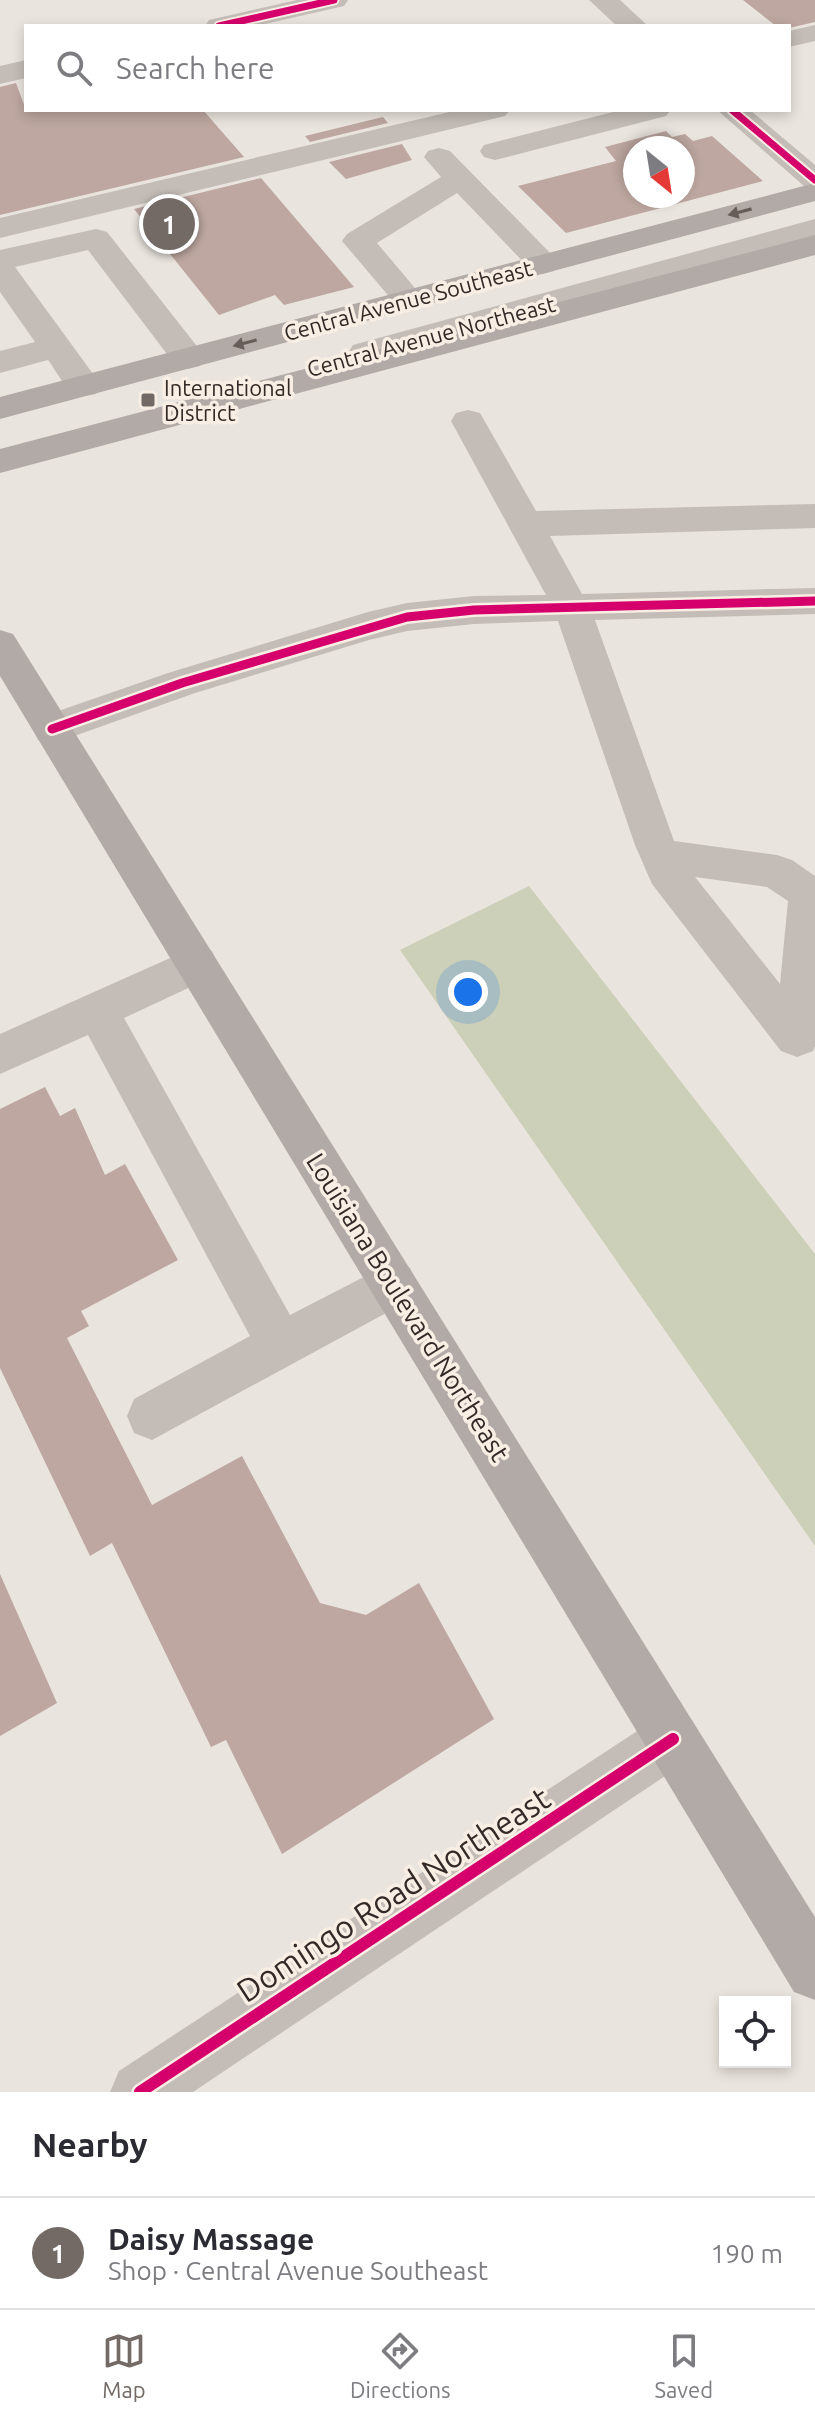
<!DOCTYPE html>
<meta charset="utf-8">
<style>
:root{--surface:#fff;--page:#f7f7f7;--text:#2b2b33;--muted:#7c7c81;--line:#e1e1e2;--accent:#736a66}
body{margin:0;font-family:Ubuntu,sans-serif;background:var(--page);color:var(--text)}
.controls{position:absolute;right:24px;bottom:24px;display:grid;overflow:hidden;border-radius:0px;box-shadow:0 4px 12px #0003}
.controls button{width:72px;height:72px;display:grid;place-items:center;padding:0;border:0;border-bottom:2px solid var(--line);background:var(--surface);color:var(--text);font:40px sans-serif}
.compass{position:absolute;left:623px;top:136px;width:72px;height:72px;border-radius:50%;background:var(--surface);box-shadow:0 4px 12px #0003;rotate:150deg}
.you{position:absolute;left:468px;top:992px;width:28px;height:28px;margin:-20px;border:6px solid #fff;border-radius:50%;background:#1a73e8;box-shadow:0 0 0 12px #1a73e833}
.badge{display:grid;place-items:center;width:52px;height:52px;border-radius:50%;background:var(--accent);color:#fff;font-size:26px;font-weight:700}
.pin{position:absolute;translate:-50% -50%;border:4px solid #fff;box-shadow:0 2px 8px #0006}
.list{margin:0;padding:0;list-style:none}
h2{display:flex;justify-content:space-between;align-items:center;height:104px;margin:0;padding:0 32px;font-size:34px}
h2 small{font-size:26px;font-weight:400;color:var(--muted)}
.list li{display:grid;grid-template-columns:52px 1fr auto;gap:24px;align-items:center;box-sizing:border-box;height:112px;padding:0 32px;border-top:2px solid var(--line)}
.list b{display:block;font-size:30px;white-space:nowrap}
.list p{margin:0;font-size:26px;white-space:nowrap;color:var(--muted)}
.list em{font-size:26px;font-style:normal;color:var(--muted)}
.icon{flex:none;width:44px;height:44px;fill:none;stroke:currentColor;stroke-width:2;stroke-linecap:round;stroke-linejoin:round}
.map{position:relative;flex:none;width:815px;height:2092px;overflow:hidden}
.search{position:absolute;background:var(--surface);box-shadow:0 4px 12px #0003;left:24px;right:24px;top:24px;height:88px;display:flex;align-items:center;gap:20px;box-sizing:border-box;padding:0 28px;border-radius:0px;color:var(--muted);font-size:30px}
.sheet{height:216px;background:var(--surface)}
nav{display:flex;justify-content:space-around;align-items:center;box-sizing:border-box;height:112px;border-top:2px solid var(--line);background:var(--surface);font-size:22px;color:var(--muted)}
nav a{display:grid;justify-items:center;gap:4px}
nav .on{color:var(--accent)}
.map>svg:first-child{display:block}
</style>
<div class="map">
<svg width="815" height="2092" viewBox="0 0 815 2092">
<rect width="100%" height="100%" fill="#eae4de"/>
<path fill="#ccd0b8" d="M529 886 815 1254V1546L400 950Z"/>
<path fill="#bda7a0" fill-rule="evenodd" d="M743 0H815V22L789 28 776 26Z
M16 83 26 110H203L244 157 0 215V87Z
M383 117 388 123 310 142 305 136Z
M666 131 672 137 685 134 693 141 712 136 763 181 566 233 518 186 616 161 605 147ZM635 148H683V196H635Z
M402 144 412 160 346 179 329 162Z
M261 178 354 287 284 305 275 295 219 315 134 209Z
M45 1087 60 1116 75 1108 105 1175 125 1164 178 1260 81 1311 89 1326 67 1338 152 1505 242 1456 320 1603 366 1615 419 1583 494 1719 282 1854 226 1740 211 1747 112 1543 90 1556 0 1368V1109Z
M0 1574 57 1703 0 1736Z"/>
<g fill="none" stroke-linecap="round" stroke-linejoin="round">
<path fill="#c3bcb7" fill-rule="evenodd" d="M297 0H348L344 6 256 26H205L209 20Z
M589 0H620L648 26H617Z
M815 25V41L789 47V31Z
M26 60V78L0 84V66Z
M458 110H510L505 116 0 238V218Z
M621 110H671L666 116 495 160 484 157 480 151 484 145Z
M717 110H750L815 165V189L804 186Z
M439 148 450 151 554 257 559 264 554 271 543 274 532 271 457 193 377 243 425 300 420 307 409 310 398 307 342 241 347 234 441 177 424 157 428 151Z
M815 219V239L365 364 353 361 348 353 353 345Z
M96 229 107 232 200 350 205 358 200 366 188 369 176 366 88 250 15 267 96 378 101 386 96 394C69 401 62 379 48 360L0 373V351L35 342 0 292V250Z
M468 410 480 413 536 511 815 504V528L550 536 582 594 815 588V614L595 620 674 841 777 855 792 860 815 876V1046L813 1051 797 1057 781 1051 652 884 635 845 558 621 474 624 407 631 369 640 195 693 52 744 38 740 33 729 38 718 168 673 368 612 407 603 474 596 546 595 451 421 456 413ZM695 877 767 887 788 901 780 984Z
M197 946 212 951 218 964 212 977 124 1018 290 1315 393 1262 410 1268 417 1284 410 1300 152 1440 134 1433 127 1416 134 1399 250 1336 88 1035 0 1074V1034Z
M673 1712 692 1720 700 1739 692 1758 193 2092H110L119 2071 654 1720Z"/>
<path fill="#b2aaa6" fill-rule="evenodd" d="M815 183V201L0 419V397Z
M815 235V255L0 473V449Z
M0 630 13 634 815 1917V2000L794 1992 0 676Z"/>
<defs>
<path id="cycleway-far2" d="M219 26 334 0
M732 110 815 180"/>
<path id="cycleway-far1" d="M52 729 182 683 407 617 474 610 815 601"/>
<path id="cycleway" d="M140 2092 673 1739"/>
</defs>
<use href="#cycleway-far2" stroke="#f8eee4" stroke-width="11"/>
<use href="#cycleway-far1" stroke="#f8eee4" stroke-width="14"/>
<use href="#cycleway" stroke="#f8eee4" stroke-width="17"/>
<use href="#cycleway-far2" stroke="#d6006c" stroke-width="7"/>
<use href="#cycleway-far1" stroke="#d6006c" stroke-width="9"/>
<use href="#cycleway" stroke="#d6006c" stroke-width="12"/>
</g>
<defs><path id="oneway-solid" d="M-6-.8H1V-3.2L6.5 0L1 3.2V.8H-6Z" transform="scale(2)"/></defs>
<g fill="#665d59">
<use href="#oneway-solid" transform="translate(740 212) rotate(165)"/>
<use href="#oneway-solid" transform="translate(245 343) rotate(165)"/>
</g>
<rect fill="#736a66" stroke="#f8eee4" stroke-width="3" x="140" y="392" width="16" height="16" rx="4"/>
<g text-anchor="middle" dominant-baseline="central" stroke-width="7" stroke-linejoin="round" paint-order="stroke">
<g font-size="22" fill="#332926" stroke="#f8eee4">
<text transform="translate(408 300) rotate(-15)">Central Avenue Southeast</text>
<text transform="translate(431 336) rotate(-15)">Central Avenue Northeast</text>
</g>
<g font-size="22" fill="#332926" stroke="#f8eee4" text-anchor="start">
<text x="164" y="387">International<tspan x="164" dy="25">District</tspan></text>
</g>
<g font-size="26" fill="#332926" stroke="#f8eee4">
<text transform="translate(408 1307) rotate(58)">Louisiana Boulevard Northeast</text>
</g>
<g font-size="32" fill="#332926" stroke="#f8eee4">
<text transform="translate(393 1894) rotate(-33)">Domingo Road Northeast</text>
</g>
</g>
</svg>
<div class="controls">
<button><svg class="icon" aria-label="locate" viewBox="0 0 24 24"><circle cx="12" cy="12" r="6"/><path d="M12 2v4M12 18v4M2 12h4M18 12h4"/></svg></button>
</div>
<svg class="compass" viewBox="-18 -18 36 36"><path d="M0-13l5 13h-10z" fill="#e53935"/><path d="M0 13l5-13h-10z" fill="#7c7c81"/></svg>
<div class="you"></div>
<div class="pin badge" style="left:169px;top:224px">1</div>
<div class="search"><svg class="icon" aria-label="search" viewBox="0 0 24 24"><circle cx="10" cy="10" r="6"/><path d="M15 15l6 6"/></svg>Search here</div>
</div>
<section class="sheet">
<h2>Nearby<small></small></h2>
<ul class="list">
<li><span class="badge">1</span><div><b>Daisy Massage</b><p>Shop · Central Avenue Southeast</p></div><em>190 m</em></li>
</ul>
</section>
<nav>
<a class="on"><svg class="icon" aria-label="map" viewBox="0 0 24 24"><path d="M3 6l6-2 6 2 6-2v14l-6 2-6-2-6 2zM9 4v14M15 6v14"/></svg>Map</a>
<a><svg class="icon" aria-label="directions" viewBox="0 0 24 24"><path d="M12 3l9 9-9 9-9-9zM9 14v-3h6M13 9l2 2-2 2"/></svg>Directions</a>
<a><svg class="icon" aria-label="saved" viewBox="0 0 24 24"><path d="M7 4h10v16l-5-4-5 4z"/></svg>Saved</a>
</nav>
